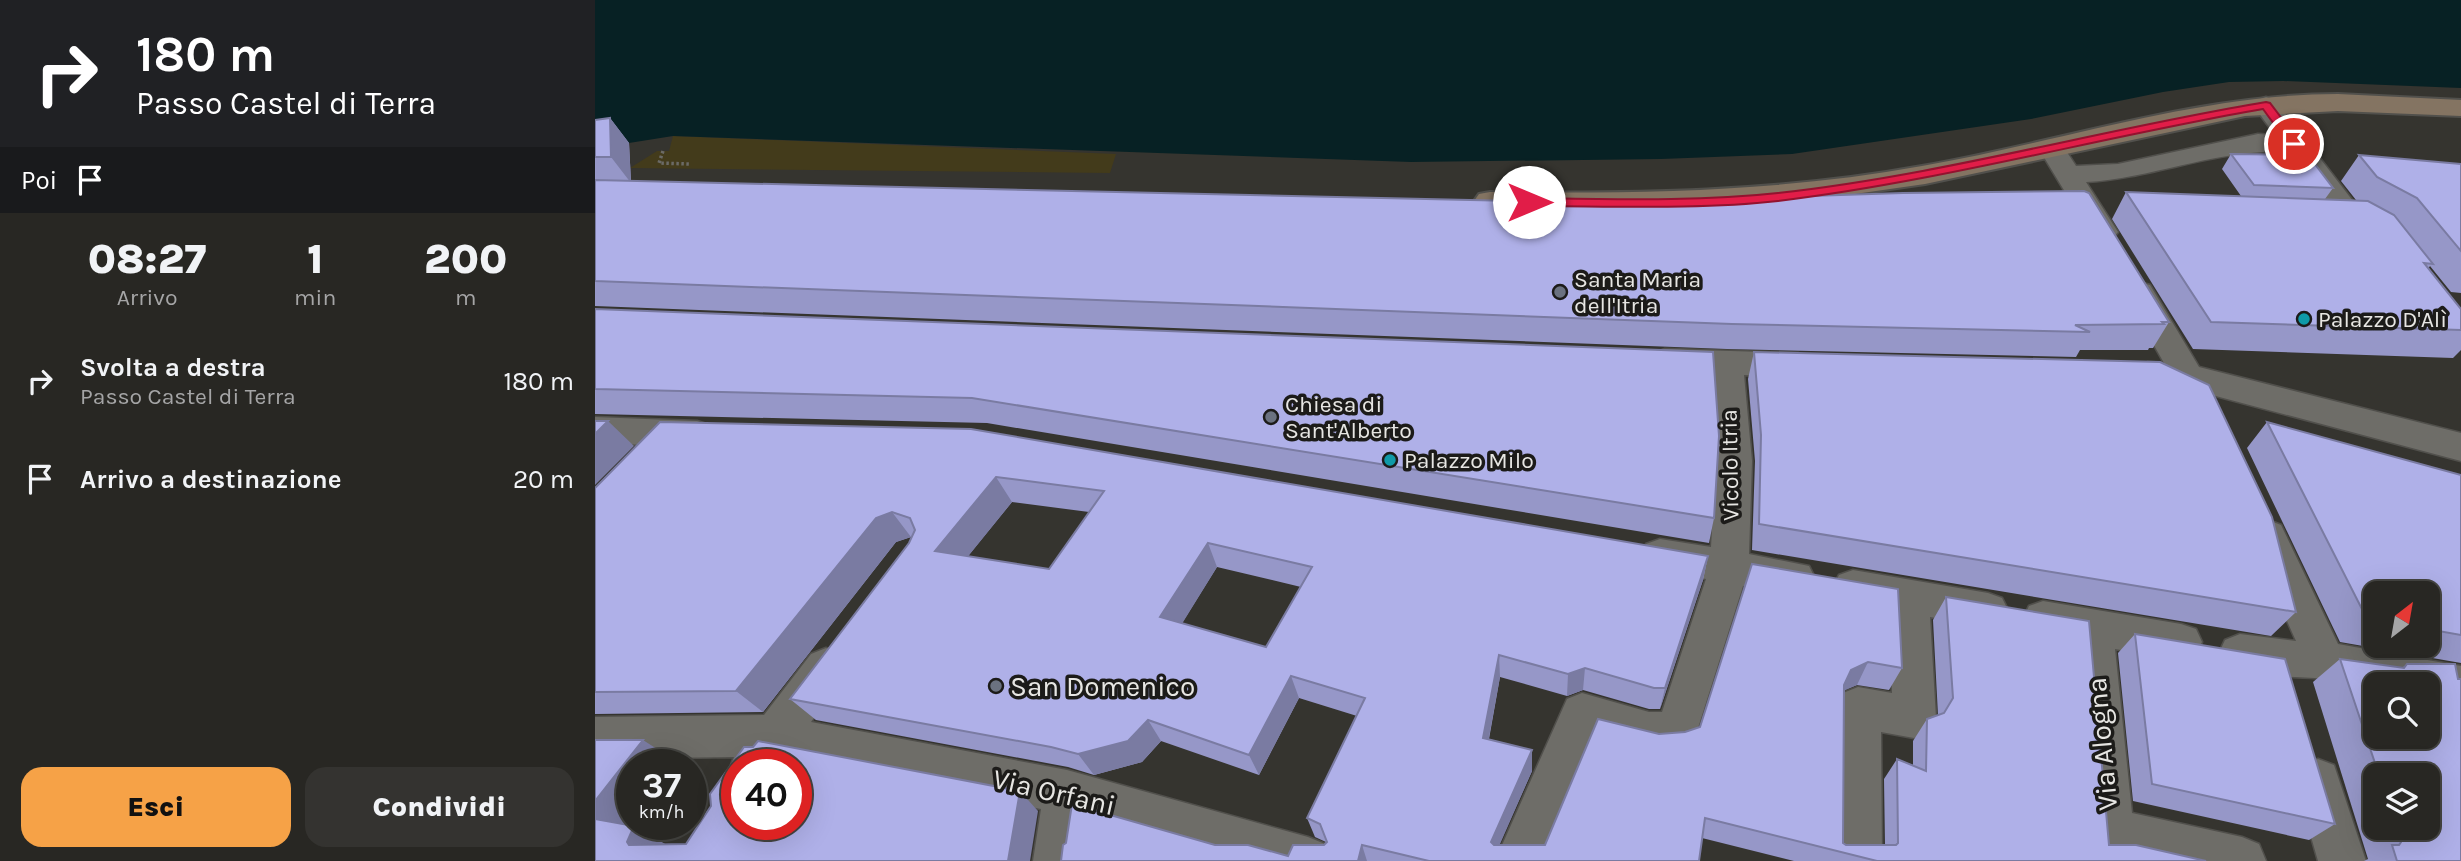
<!DOCTYPE html>
<html lang="it">
<meta charset="utf-8">
<style>
body{margin:0;font-family:Karla,sans-serif;background:#343330;color:#f1f3f6;height:100vh;display:flex;flex-direction:column;font-size:26px;white-space:nowrap}
*{box-sizing:border-box;margin:0}
p{font-size:23px;color:#a5a5a6}
.icon{flex:none;width:38px;height:38px;fill:none;stroke:currentColor;stroke-width:2;stroke-linecap:round;stroke-linejoin:round}
.map{position:relative;flex:1;overflow:hidden}
.panel{display:flex;flex-direction:column;background:#282723;width:595px}
.panel>*{flex:none}
.hud{background:#202124;color:#fff;overflow:hidden}
.needle{width:46px;rotate:31deg}
.buttons{position:absolute;left:1768px;top:581px;display:grid;gap:14px}
.buttons a{display:grid;place-items:center;width:77px;height:77px;border-radius:14px;background:#282723;box-shadow:0 7px 28px #0002,0 0 0 2px #444441;font-size:35px}
.speed{position:absolute;left:21px;top:749px;display:flex;gap:14px;font-size:35px;font-weight:700;text-align:center}
.speed>*{display:grid;place-content:center;width:91px;height:91px;border-radius:50%;background:#282723;box-shadow:0 7px 28px #0002,0 0 0 2px #444441;line-height:1}
.speed small{font-size:18px;font-weight:400}
.speed .limit{border:10px solid #d22;background:#fff;color:#111}
.pin{position:absolute;display:grid;place-items:center;width:60px;height:60px;color:#fff;margin:-30px;border:4px solid #fff;border-radius:50%;box-shadow:0 2px 7px #0007}
.me{position:absolute;width:77px;margin:-38px;rotate:90deg;stroke-linejoin:round;filter:drop-shadow(0 0 5px #0008)}
.turn{display:flex;align-items:center;gap:24px;height:147px;padding:0 21px;font-size:32px}
.turn .icon{width:91px;height:91px;stroke-width:2.5}
.turn b{display:block;font-size:49px;line-height:60px}
.then{display:flex;align-items:center;height:66px;padding:0 21px;background:#0003;gap:14px;font-size:26px}
.eta{display:flex;justify-content:space-evenly;align-items:center;height:119px;text-align:center}
.eta b{font-size:42px;font-weight:800;line-height:49px}
.cta{display:flex;gap:14px;margin-top:auto;padding:14px 21px}
.cta a{flex:1;height:80px;border-radius:21px;background:#f6a247;color:#111;font-size:28px;font-weight:800;line-height:80px;text-align:center}
.cta a+a{background:#343330;color:#f1f3f6}
ul{padding:0;list-style:none}
li{display:flex;align-items:center;gap:21px;height:98px;padding:0 21px}
li div{flex:1}
li b{display:block;font-size:26px}
li em{font-style:normal}
main{display:flex;flex:1;min-height:0}
.map>svg:first-child{display:block}
.sand{fill:#433b1b}
.water{fill:#072124}
.lines{fill:none;stroke-linecap:round;stroke-linejoin:round}
.street-casing{stroke:#51504c;stroke-width:3}
.secondary-casing{stroke:#51504c;stroke-width:4}
.path{stroke:#6b6a66;stroke-width:3.5;stroke-dasharray:2.5 2.5;stroke-linecap:butt}
.street{fill:#6e6d68;fill-rule:evenodd}
.secondary{fill:#847462;fill-rule:evenodd}
.wall{fill:#9697c8;fill-rule:evenodd}
.shaded-wall{fill:#7a7ba2}
.building{fill:#afb0e8;stroke:#7a7ba2;stroke-width:2;fill-rule:evenodd}
.route{fill:#e11d48;stroke:#92132f;stroke-width:2}
.worship-dot{fill:#6b7280;stroke:#1c1b19;stroke-width:2.5}
.culture-dot{fill:#0f9aa8;stroke:#1c1b19;stroke-width:2.5}
.labels{text-anchor:middle;dominant-baseline:central;stroke-width:7;stroke-linejoin:round;paint-order:stroke}
.poi-label{font-size:23px;fill:#e7e6e3;stroke:#1c1b19;text-anchor:start}
.street-label{font-size:23px;fill:#e7e6e3;stroke:#1c1b19}
.near-poi-label{font-size:28px;fill:#e7e6e3;stroke:#1c1b19;text-anchor:start}
.near-street-label{font-size:28px;fill:#e7e6e3;stroke:#1c1b19}
</style>
<main>
<section class="panel">
<div class="hud">
<div class="turn"><svg class="icon" aria-label="right" viewBox="0 0 24 24"><path d="M7 20v-9h11M14 6l5 5-5 5"/></svg><div><b>180 m</b>Passo Castel di Terra</div></div>
<div class="then">Poi<svg class="icon" aria-label="arrive" viewBox="0 0 24 24"><path d="M6 21V4h12l-3 4 3 4H6"/></svg></div>
</div>
<div class="eta">
<div><b>08:27</b><p>Arrivo</p></div>
<div><b>1</b><p>min</p></div>
<div><b>200</b><p>m</p></div>
</div>
<ul>
<li><svg class="icon" aria-label="right" viewBox="0 0 24 24"><path d="M7 20v-9h11M14 6l5 5-5 5"/></svg><div><b>Svolta a destra</b><p>Passo Castel di Terra</p></div><em>180 m</em></li>
<li><svg class="icon" aria-label="arrive" viewBox="0 0 24 24"><path d="M6 21V4h12l-3 4 3 4H6"/></svg><div><b>Arrivo a destinazione</b></div><em>20 m</em></li>
</ul>
<div class="cta"><a>Esci</a><a>Condividi</a></div>
</section>
<div class="map">
<svg width="1866" height="861" viewBox="0 0 1866 861">
<rect width="100%" height="100%" fill="#35342f"/>
<path class="sand" d="M78,136L521,154L515,173L35,168L62,151H74Z"/>
<path class="water" d="M0,0H1866V88L1688,81L1634,82L1568,92L1436,119L1197,154L1066,159L816,162L78,136L15,146L0,121Z"/>
<g class="lines">
<defs>
<path id="street" d="M1671,97L1680,100L1761,205L1788,221L1793,227L1788,233C1748,244 1713,179 1692,152C1625,148 1559,178 1491,182L1523,232L1518,238L1508,241L1498,238L1444,149L1448,143L1457,141L1466,143L1481,166L1523,164L1663,134L1680,135L1658,105L1662,100Z
M1544,282L1555,285L1604,367L1866,433V461L1617,395L1614,401L1602,404L1590,401L1583,387L1541,382L1536,374L1541,366L1553,362L1569,363L1529,292L1533,285Z
M1070,349L1203,353L1215,357L1220,365L1215,373L1203,377L1149,375L1157,461L1154,554L1214,566L1220,578L1214,590L1200,595L1148,586L1097,747C1063,760 1033,747 999,737L948,861H900L972,699L987,693L1054,712H1067L1111,579L1051,566L1046,555L1051,544L1065,539L1116,547L1121,461L1116,374L1070,373L1058,369L1054,361L1058,353Z
M0,417L102,421L114,425L120,434L114,443L102,447L0,443Z
M1673,520L1686,525L1743,644L1866,666V704L1832,698V684H1780V688C1763,685 1747,680 1730,679C1694,675 1666,680 1630,666L1624,653L1630,640L1645,634L1701,641L1654,536L1660,525Z
M1258,570L1393,593L1407,598L1413,610L1407,622L1393,627L1335,617L1341,718L1334,732L1319,738L1286,732L1287,861H1239L1241,707L1248,693L1263,687L1297,693L1294,610L1244,599L1238,587L1244,575Z
M1448,601L1586,624L1601,629L1607,642L1601,655L1586,660L1520,649L1537,813L1647,837L1664,844L1671,861H1494L1478,642L1434,632L1428,619L1434,606Z
M231,648L246,654L252,667L246,680L216,722L472,770L713,837L730,844L737,861H632L491,820L486,861H438L446,809L189,759L185,765H142V779L136,765L139,757L0,759V717L169,715L216,654Z
M1723,759L1739,765L1771,861H1723L1700,781L1707,765Z"/>
<path id="secondary" d="M1743,94L1866,100V116L1743,111L1650,116L1330,184L1176,206L1036,212L895,210L884,208L879,201L884,194L895,192C1040,194 1184,192 1327,166C1466,142 1602,94 1743,94Z"/>
</defs>
<use href="#street" class="street-casing"/>
<use href="#secondary" class="secondary-casing"/>
<path class="path" d="M68,151L64,163L94,164"/>
<use href="#street" class="street"/>
<use href="#secondary" class="secondary"/>
</g>
<path class="wall" d="M15,118L34,143L36,181L1574,322L1558,348H1554L1553,350H1485L1481,357L1132,349L0,306V120Z
M1636,154L1738,188L1730,199L1761,200L1746,181L1764,155L1866,164V293L1856,292L1835,266L1833,269L1866,309V350L1858,358L1598,349L1517,219L1531,192L1646,196L1627,169Z
M0,309L1119,518L1114,543L392,423L0,414Z
M1159,352L1701,612L1676,636L1157,550L1160,461L1153,379Z
M65,422L1113,556L1108,580L1065,709H1054L988,690L972,696L905,677L894,739L937,750V771L904,845H950L1064,734L1090,732L1105,727L1157,564L1307,668L1294,690L1262,685L1249,690L1248,843L1251,845H1290L1289,779L1302,759L1318,765V741L1332,719L1343,715L1338,620L1351,597L1514,845L1611,861H1199L1107,838L1104,861H466L620,845L693,856L729,845L731,842L720,837L712,818L762,716L704,698L664,775L566,741L547,762L499,775L473,767L221,720L195,699L314,543L316,537L301,542L168,712L0,714V488ZM417,502L494,512L454,569L373,556ZM622,567L706,587L671,647L587,623Z
M1672,422L1866,475V663L1745,642L1652,448ZM1780,593H1832V646H1780Z
M1540,634L1740,824L1714,840L1538,801L1523,653Z
M1745,659L1807,668L1812,664L1863,679L1866,861H1769L1773,859L1718,682ZM1780,775H1832V828H1780Z"/>
<path class="shaded-wall" d="M15,118L34,143L36,183L16,157Z
M13,421L39,446L0,485V434Z
M401,477L417,502L358,575L340,551Z
M297,512L316,537L301,542L168,712L141,691L281,518Z
M613,543L622,567L577,640L565,617Z
M1113,556L1108,580L1065,709L1070,688Z
M904,655L905,677L890,759L888,738Z
M1273,662L1262,685L1246,692L1256,670Z
M990,668L988,690L972,696L973,674Z
M696,676L704,698L664,775L654,755Z
M553,720L566,741L547,762L499,775L483,754Z
M48,740L79,760L76,765H37V817L23,836L0,823V801Z
M937,750V771L898,860L896,842Z
M425,791L443,811L435,861H413Z
M39,826L72,845H34L32,842Z
M767,845L772,861H763Z"/>
<path class="building" d="M15,118L16,157H0V120Z
M1636,154L1713,155L1738,188L1659,185Z
M1764,155L1866,164V251L1822,198L1782,177Z
M0,180L1003,203L1308,193L1489,191L1494,193L1574,322H1567L1569,324L1480,325L1495,332L1137,324L0,281Z
M1531,192L1773,201L1799,215L1838,264L1829,263L1866,309V330L1616,322Z
M0,309L1118,352L1124,436L1119,518L377,398L0,389Z
M1159,352L1565,362L1614,385L1677,517L1701,612L1164,524L1166,435Z
M0,421H13L0,434Z
M65,422L376,429L1113,556L1070,688H1059L990,668L973,674L904,655L888,738L937,750L896,842L899,845H950L1003,719L1064,734L1090,732L1105,727L1157,564L1303,589L1307,668L1273,662L1256,670L1249,685L1248,843L1251,845H1301L1303,843L1302,759L1331,771L1332,719L1349,713L1358,698L1351,597L1494,621L1514,845H1541L1611,861H1282L1110,818L1104,861H834L767,845L763,861H466L468,845L471,843L477,804L620,845H653L693,856L698,845H729L732,842L725,824L712,818L770,698L696,676L654,755L553,720L533,741L483,754L456,747L195,699L314,543L320,530L315,518L297,512L281,518L141,691L0,692V488ZM401,477L509,491L454,569L340,551ZM613,543L717,567L671,647L565,617Z
M1672,422L1866,475V635L1832,629V593H1780V620L1772,619Z
M1540,634L1690,659L1740,824L1557,784Z
M1745,659L1809,668L1812,664H1860L1863,679H1866V861H1802L1797,845H1804L1806,842L1801,828H1832V775H1784ZM1780,684H1832V737H1780Z
M0,740H48L0,801Z
M163,741L425,791L413,861H0V819L39,826L32,842L34,845L91,844L116,806L115,794L149,747H158ZM142,765H201V824H142Z"/>
<path class="route" d="M1671,102L1675,103L1704,141V146H1695L1668,109C1506,137 1347,181 1183,201C1104,210 1014,206 934,206L928,202L934,198C1016,199 1101,202 1183,193C1347,175 1508,129 1671,102Z"/>
<g class="worship-dot">
<circle cx="965" cy="292" r="7"/>
<circle cx="676" cy="417" r="7"/>
<circle cx="401" cy="686" r="7"/>
</g>
<g class="culture-dot">
<circle cx="1709" cy="319" r="7"/>
<circle cx="795" cy="460" r="7"/>
</g>
<g class="labels">
<g class="poi-label">
<text x="979" y="279">Santa Maria<tspan x="979" dy="26">dell'Itria</tspan></text>
<text x="1723" y="319">Palazzo D'Alì</text>
<text x="690" y="404">Chiesa di<tspan x="690" dy="26">Sant'Alberto</tspan></text>
<text x="809" y="460">Palazzo Milo</text>
</g>
<g class="street-label">
<text transform="translate(1135 465) rotate(-91)">Vicolo Itria</text>
</g>
<g class="near-poi-label">
<text x="415" y="686">San Domenico</text>
</g>
<g class="near-street-label">
<text transform="translate(1507 744) rotate(-95)">Via Alogna</text>
<text transform="translate(459 792) rotate(13)">Via Orfani</text>
</g>
</g>
</svg>
<div class="buttons">
<a><svg class="needle" viewBox="-14 -14 28 28"><path d="M0-13l5 13h-10z" fill="#e53935"/><path d="M0 13l5-13h-10z" fill="#a5a5a6"/></svg></a>
<a><svg class="icon" aria-label="search" viewBox="0 0 24 24"><circle cx="10" cy="10" r="6"/><path d="M15 15l6 6"/></svg></a>
<a><svg class="icon" aria-label="layers" viewBox="0 0 24 24"><path d="M12 4l9 5-9 5-9-5zM3 14l9 5 9-5"/></svg></a>
</div>
<div class="speed"><div>37<small>km/h</small></div><div class="limit">40</div></div>
<div class="pin" style="left:1699px;top:144px;background:#d93025"><svg class="icon" aria-label="arrive" viewBox="0 0 24 24"><path d="M6 21V4h12l-3 4 3 4H6"/></svg></div>
<svg class="me" style="left:934px;top:202px" viewBox="-20 -20 40 40"><circle r="19" fill="#fff"/><path d="M0-13L10 11 0 6-10 11z" fill="#e11d48"/></svg>
</div>
</main>
